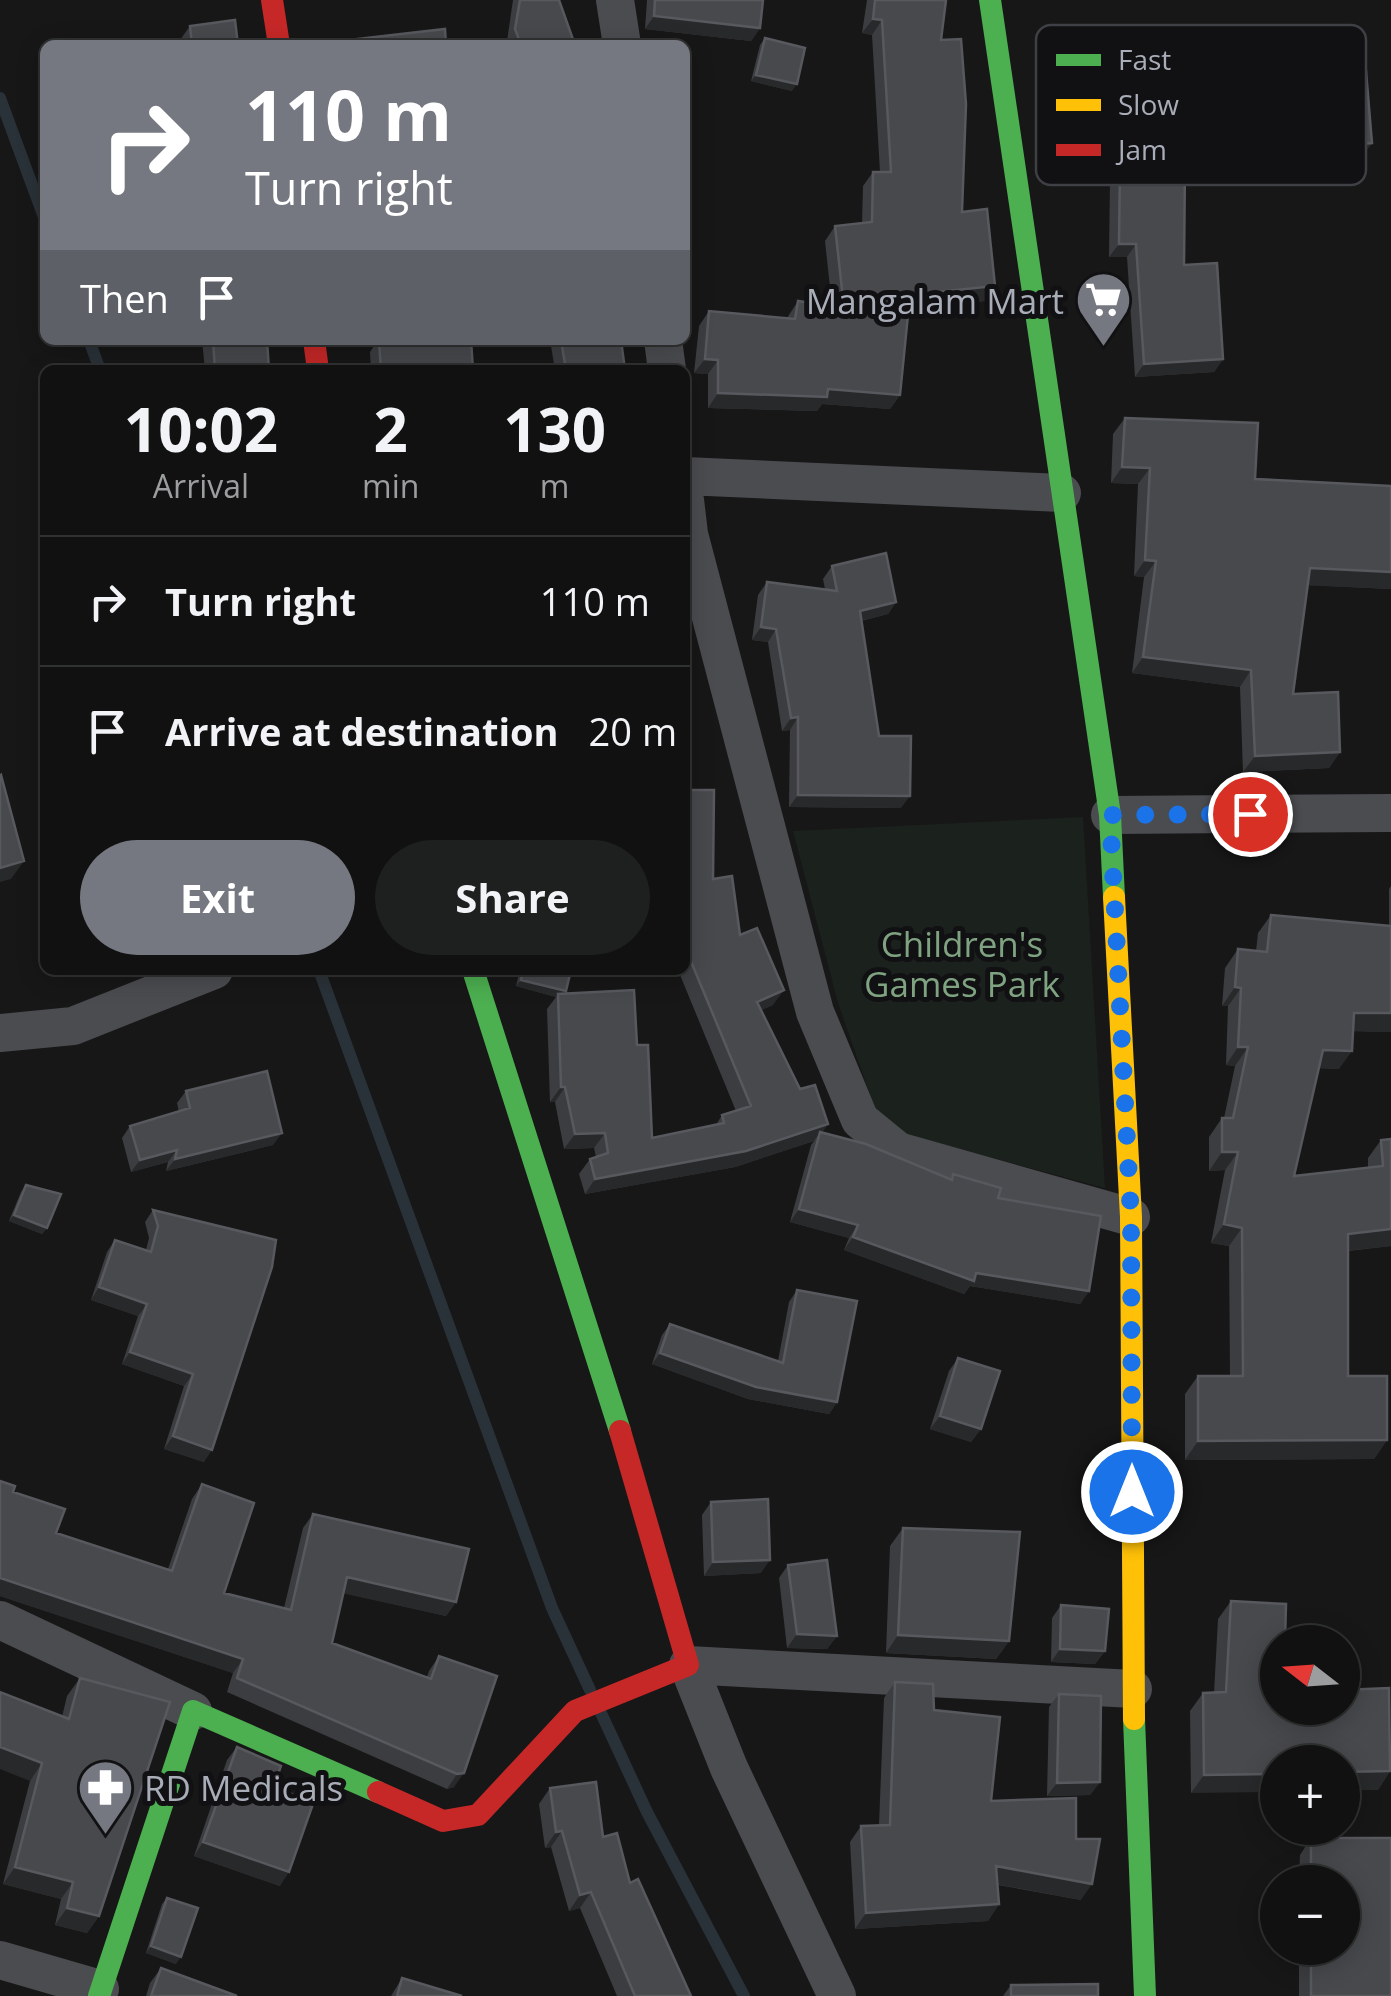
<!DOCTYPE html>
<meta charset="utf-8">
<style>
body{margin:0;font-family:"Open Sans",sans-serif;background:#1e1f1f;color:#f1f3f6;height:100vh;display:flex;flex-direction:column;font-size:38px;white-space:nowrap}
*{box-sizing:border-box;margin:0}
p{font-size:32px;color:#9c9d9f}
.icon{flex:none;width:55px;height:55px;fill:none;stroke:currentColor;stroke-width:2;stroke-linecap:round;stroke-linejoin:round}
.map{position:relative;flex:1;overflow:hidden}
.sheet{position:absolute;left:40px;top:365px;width:650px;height:610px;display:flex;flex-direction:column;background:#111;border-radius:15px;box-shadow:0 5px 25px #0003,0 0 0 2px #303131}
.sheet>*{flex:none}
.top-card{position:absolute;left:40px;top:40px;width:650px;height:305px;border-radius:15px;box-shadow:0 5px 25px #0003,0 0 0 2px #303131;background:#757880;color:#fff;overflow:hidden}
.needle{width:65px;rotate:287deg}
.fabs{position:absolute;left:1260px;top:1625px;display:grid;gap:20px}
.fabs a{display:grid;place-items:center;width:100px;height:100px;border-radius:50%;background:#111;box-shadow:0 5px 25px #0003,0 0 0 2px #303131;font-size:50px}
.pin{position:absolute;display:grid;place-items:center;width:85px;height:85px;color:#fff;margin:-42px;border:5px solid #fff;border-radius:50%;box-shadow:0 2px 10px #0007}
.me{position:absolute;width:110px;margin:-55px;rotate:0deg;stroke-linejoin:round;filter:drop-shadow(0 0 8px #0008)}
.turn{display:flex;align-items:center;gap:35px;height:210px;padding:0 40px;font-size:45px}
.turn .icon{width:130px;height:130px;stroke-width:2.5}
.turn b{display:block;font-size:70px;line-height:85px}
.then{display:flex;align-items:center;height:95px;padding:0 40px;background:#0003;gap:20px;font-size:38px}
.eta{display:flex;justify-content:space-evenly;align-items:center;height:170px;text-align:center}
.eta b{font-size:60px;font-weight:700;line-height:70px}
.primary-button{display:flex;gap:20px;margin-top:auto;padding:20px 40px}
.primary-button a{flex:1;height:115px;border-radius:60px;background:#757880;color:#fff;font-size:40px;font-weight:700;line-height:115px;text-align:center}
.primary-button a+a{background:#1e1f1f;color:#f1f3f6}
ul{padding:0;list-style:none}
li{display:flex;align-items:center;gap:30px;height:130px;padding:0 40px;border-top:2px solid #303131}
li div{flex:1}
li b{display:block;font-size:38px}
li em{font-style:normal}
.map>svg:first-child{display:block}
.green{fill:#1b211c}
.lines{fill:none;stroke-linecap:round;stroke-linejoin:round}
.stream{stroke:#2a3239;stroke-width:12}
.street{stroke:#4b4c50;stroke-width:38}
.fast{stroke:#4caf50;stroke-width:22}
.slow{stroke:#ffc107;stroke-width:22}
.jam{stroke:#c62828;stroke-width:22}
.wall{fill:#3c3d40}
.shaded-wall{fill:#28292a}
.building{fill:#48494d;stroke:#57595e;stroke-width:2.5}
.route{stroke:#1a73e8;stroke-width:18;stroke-dasharray:0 32.4}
.labels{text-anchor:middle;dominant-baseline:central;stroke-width:10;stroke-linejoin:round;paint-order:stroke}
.poi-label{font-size:35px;fill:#a8adb8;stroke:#111113;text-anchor:end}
.park-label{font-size:35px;fill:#7fa381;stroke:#111113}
.key{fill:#111113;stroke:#3e4045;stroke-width:2.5}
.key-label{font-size:28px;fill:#a8adb8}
</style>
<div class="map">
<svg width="1391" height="1996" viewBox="0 0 1391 1996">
<rect width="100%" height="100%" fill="#171717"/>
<path class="green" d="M1083,817L1105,1188L906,1135L875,1109L838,1003L793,831Z"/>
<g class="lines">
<path class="stream" d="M0,98L45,220
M89,340L100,370
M319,970L552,1608L590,1690
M601,1713L647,1812L744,1996"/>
<path class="street" d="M615,0L622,45
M663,340L667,370
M685,476L1062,493
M685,500L689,534L815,1012L860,1120L898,1151L1131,1217
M1110,815L1391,813
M0,1033L73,1026L214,970
M0,1620L193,1711
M0,1960L100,1989
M837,1996L729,1768L688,1665L1133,1689"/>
<path class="fast" d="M990,0L1110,815L1114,897
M473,970L620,1431
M1134,1719L1145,1996
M99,1996L193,1711L378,1792"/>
<path class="slow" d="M1114,897L1131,1217L1134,1719"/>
<path class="jam" d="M272,0L279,45
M314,340L318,370
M378,1792L443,1821L478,1815L575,1711L688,1665L620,1431"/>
</g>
<path class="wall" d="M513,0H559L575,45H509L507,41Z
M647,0H763L760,28L751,41L645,29Z
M867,0H946L941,40L962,212L985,301L908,309L900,395L890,409L822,404L817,411L708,408V374L694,373L699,326L709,311L787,318L798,301L832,306L825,241L835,226L862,223L863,186L873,172H880L872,35L862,33Z
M190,26L238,45H181L180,40Z
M765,38L792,91L751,81L760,45Z
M1266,79L1372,143L1362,156L1262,164L1257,93Z
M1104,116L1196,165L1187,179H1185L1184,265L1223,359L1214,372L1135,377L1127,257H1109L1110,179H1094V129Z
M202,340H267L269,370H205Z
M378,340H471L473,370H371L370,352Z
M550,340H621L625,370H555Z
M1125,418L1255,479L1391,486V589L1308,585L1293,694L1340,752L1329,768L1243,772L1240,687L1132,673L1144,577L1134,576L1138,484L1111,483L1113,434Z
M832,566L896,602L888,614L861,621L879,736L901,808L789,807L790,730L782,731L768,642L752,640L758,595L767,582L825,589L823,579Z
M685,790L713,879L773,1005L761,1010L823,1132L950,1179L953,1174L998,1198L1089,1291L1080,1304L970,1286L964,1294L844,1250L849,1238L790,1222L811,1145L814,1141L735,1167L585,1194L579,1174L590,1159L596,1157L594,1148L564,1149L555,1102H550L547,1009L556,997L516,986L520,970H571L564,993L637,1045L652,1138L716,1125L722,1115L736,1111L678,970H685Z
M1391,886V1032L1353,1031L1339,1069L1319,1068L1294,1176L1368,1167V1158L1381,1140L1391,1139V1246L1348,1251V1376L1387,1440L1374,1459L1185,1460V1394L1198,1376H1230L1229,1246L1211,1243L1225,1170L1209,1171V1137L1222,1118H1224L1235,1066L1226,1065L1228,1006H1222L1225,968L1238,949L1256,951L1258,933L1271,915L1389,926V889Z
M186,1091L273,1145L166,1171L168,1162L131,1172L122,1138L130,1126L179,1112L177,1103Z
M26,1185L47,1228L42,1234L9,1221L21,1192Z
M153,1210L276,1240L204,1462L164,1449L184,1386L122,1364L138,1316L91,1300L107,1252L115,1240L146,1250L149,1238L145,1222Z
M797,1290L837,1402L829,1414L748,1399L652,1364L662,1335L670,1324L778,1361L789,1302Z
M958,1358L981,1429L971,1442L930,1429L949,1371Z
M202,1484L224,1593L284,1608L303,1528L313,1514L456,1602L446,1616L344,1593L332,1643L427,1677L429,1671L439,1656L497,1676L454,1787L447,1789L227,1692L233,1673L0,1596L13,1492L56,1533L168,1569L192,1499Z
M711,1502L761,1573L704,1576L702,1515Z
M903,1528L1009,1641L996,1659L886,1653L890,1546Z
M788,1565L837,1636L827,1649L787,1648L779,1578Z
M1231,1601L1278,1708L1390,1771L1378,1790H1342V1762L1191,1793L1190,1711L1203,1693H1214L1218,1619Z
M1061,1605L1105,1651L1095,1664L1051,1662L1052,1618Z
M80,1678L99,1916L87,1933L55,1925L61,1899L3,1884L30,1781L62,1717L67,1696Z
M895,1682L934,1710L991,1801L1076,1839L1081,1900L998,1885L999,1904L988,1921L855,1929L850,1842L861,1826L879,1825L884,1698Z
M1059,1694L1100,1782L1090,1795L1047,1796L1049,1707Z
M237,1747L273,1788L280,1886L194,1856L227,1760Z
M550,1788L603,1837L630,1883L691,1996H617L580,1908L569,1911L551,1847L545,1848L539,1804Z
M1311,1838H1391V1996H1299V1948H1342V1882H1299L1300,1855Z
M167,1898L176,1964L146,1953L162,1904Z
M161,1968L237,1996H146L150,1983Z
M402,1978L462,1996H391Z
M1011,1985L1098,1996H1003Z"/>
<path class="shaded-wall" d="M654,16L760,28L751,41L645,29Z
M873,19L882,20L872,35L862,33Z
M756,75L797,84L792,91L751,81Z
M1372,143L1362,156L1262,164L1271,151Z
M1185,165H1196L1187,179H1176Z
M1104,166H1120L1110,179H1094Z
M1119,244H1136L1127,257H1109Z
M995,286L985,301L900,310L910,295Z
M705,359L718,360L708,374L694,373Z
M1223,359L1214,372L1135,377L1144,364Z
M828,389L900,395L890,409L822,404L817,411L708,408L718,393Z
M1122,467L1150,468L1138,484L1111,483Z
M1145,560L1156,561L1144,577L1134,576Z
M1310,568L1391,572V589L1299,585Z
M896,602L888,614L851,623L860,611Z
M761,627L776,629L768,642L752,640Z
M1143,657L1251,670L1240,687L1132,673Z
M798,717L790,730L782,731L791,718Z
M1340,752L1329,768L1243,772L1255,756Z
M798,795L910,796L901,808L789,807Z
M24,861L11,879L0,882V868Z
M521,980L566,991L561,998L558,994L556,997L516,986Z
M1235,987L1241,988L1228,1006H1222Z
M784,990L773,1005L746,1017L757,1002Z
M1354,1013H1391V1032L1341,1031Z
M1238,1047H1248L1235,1066L1226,1065Z
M1323,1050L1352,1051L1339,1069L1310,1068Z
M561,1087H565L555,1102H550Z
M828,1124L818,1139L820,1132L814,1141L735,1167L585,1194L595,1179Z
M282,1133L273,1145L166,1171L175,1159Z
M605,1133L594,1148L564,1149L575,1134Z
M177,1150L168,1162L131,1172L140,1160Z
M1222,1152H1238L1225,1170L1209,1171Z
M799,1209L858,1225L849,1238L790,1222Z
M14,1215L47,1228L42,1234L9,1221Z
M1224,1224L1242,1228L1229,1246L1211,1243Z
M1391,1229V1246L1335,1252L1348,1234Z
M853,1237L1089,1291L1080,1304L970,1286L964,1294L844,1250Z
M99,1287L147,1304L138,1316L91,1300Z
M130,1352L193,1374L184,1386L122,1364Z
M660,1353L837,1402L829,1414L748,1399L652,1364Z
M940,1416L981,1429L971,1442L930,1429Z
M173,1436L212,1450L204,1462L164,1449Z
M1387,1440L1374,1459L1185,1460L1198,1441Z
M770,1560L761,1573L704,1576L713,1562Z
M347,1577L456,1602L446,1616L337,1592Z
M0,1578L243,1659L233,1673L0,1596Z
M797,1634L837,1636L827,1649L787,1648Z
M898,1635L1009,1641L996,1659L886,1653Z
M1060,1649L1105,1651L1095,1664L1051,1662Z
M0,1747L42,1763L30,1781L0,1769Z
M1390,1771L1378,1790H1342V1772Z
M464,1773L454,1787L447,1789L457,1774Z
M1278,1774V1792L1191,1793L1204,1775Z
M1100,1782L1090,1795L1047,1796L1057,1783Z
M562,1831L551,1847L545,1848L556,1832Z
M203,1842L289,1872L280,1886L194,1856Z
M996,1866L1092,1884L1081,1900L985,1882Z
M15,1867L73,1882L61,1899L3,1884Z
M591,1892L580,1908L569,1911L580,1895Z
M999,1904L988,1921L855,1929L866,1913Z
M67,1908L99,1916L87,1933L55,1925Z
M151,1946L181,1957L176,1964L146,1953Z"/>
<path class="building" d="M520,0H559L575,45H521L515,29Z
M655,0H763L760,28L654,16Z
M875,0H946L941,40L961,39L966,104L962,212L987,209L995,286L910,295L900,395L828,389L827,397L718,393V360L705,359L709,311L795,319L798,301L844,308L835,226L872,222L873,172H891L882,20L873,19Z
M235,20L238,45H192L190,26Z
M445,29L446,45H349L348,40Z
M765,38L805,48L797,84L756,75Z
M1366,71L1372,143L1271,151L1266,79Z
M1104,116H1196V165H1185L1184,265L1217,263L1223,359L1144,364L1136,244H1119L1120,166H1104Z
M213,340H267L269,370H215Z
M379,340H471L473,370H381Z
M561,340H621L625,370H566Z
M1125,418L1258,423L1255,479L1391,486V572L1310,568L1293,694L1338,692L1340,752L1255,756L1251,670L1143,657L1156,561L1145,560L1150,468L1122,467Z
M886,553L896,602L860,611L879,736H911L910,796L798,795V717L791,718L776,629L761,627L767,582L837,591L832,566Z
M1,775L24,861L0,868V776Z
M685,790H714L713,879L732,876L740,935L757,928L784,990L757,1002L800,1089L815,1085L828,1124L746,1151L595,1179L590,1159L608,1153L605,1133L575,1134L565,1087H561L558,994L634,990L637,1045H648L652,1138L724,1123L722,1115L751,1106L685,947Z
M1271,915L1391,926V1013H1354L1352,1051L1323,1050L1294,1176L1383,1166L1381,1140L1391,1139V1229L1348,1234V1376H1387V1440L1198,1441V1376H1243L1242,1228L1224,1224L1238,1152H1222V1118H1233L1248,1047H1238L1241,988L1235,987L1238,949L1267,952Z
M523,970H571L566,991L521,980Z
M267,1071L282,1133L175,1159L177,1150L140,1160L130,1126L190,1108L186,1091Z
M820,1132L866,1144L952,1180L953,1174L1001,1188L998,1198L1101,1216L1089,1291L976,1273L974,1281L853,1237L858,1225L799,1209Z
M26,1185L61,1194L47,1228L14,1215Z
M153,1210L276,1240L272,1267L212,1450L173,1436L193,1374L130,1352L147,1304L99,1287L115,1240L151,1252L158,1226Z
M797,1290L857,1301L837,1402L756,1387L660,1353L670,1324L783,1363Z
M958,1358L1000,1371L981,1429L940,1416Z
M0,1481L15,1486L13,1492L65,1509L56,1533L172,1571L202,1484L254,1503L224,1593L291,1610L313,1514L469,1549L456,1602L347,1577L332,1643L431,1679L439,1656L497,1676L464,1773L457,1774L237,1678L243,1659L0,1578Z
M768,1499L770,1560L713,1562L711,1502Z
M903,1528L1020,1532L1009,1641L898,1635Z
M827,1560L837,1636L797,1634L788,1565Z
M1231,1601L1286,1604L1285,1642H1278V1708H1342V1690L1389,1688L1390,1771L1342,1772V1762H1278V1774L1204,1775L1203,1693L1226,1692Z
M1061,1605L1109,1609L1105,1651L1060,1649Z
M80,1678L170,1702L99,1916L67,1908L73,1882L15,1867L42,1763L0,1747V1692L69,1719Z
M895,1682L933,1684L934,1710L1000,1717L991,1801L1076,1798V1839H1100L1092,1884L996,1866L999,1904L866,1913L861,1826L890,1825Z
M1059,1694L1101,1696L1100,1782L1057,1783Z
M237,1747L281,1766L273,1788L314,1801L289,1872L203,1842Z
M596,1782L603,1837L617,1833L630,1883L638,1879L691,1996H635L591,1892L580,1895L562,1831L556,1832L550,1788Z
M1311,1838H1391V1996H1311V1948H1342V1882H1311Z
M167,1898L198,1908L181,1957L151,1946Z
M161,1968L237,1996H151Z
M402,1978L462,1996H397Z
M1098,1984V1996H1011V1985Z"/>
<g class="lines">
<path class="route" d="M1132,1492L1131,1217L1110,815L1250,814"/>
</g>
<defs>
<symbol id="supermarket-pin" viewBox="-11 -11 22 30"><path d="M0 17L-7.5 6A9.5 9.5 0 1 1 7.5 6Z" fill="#757880" stroke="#111113"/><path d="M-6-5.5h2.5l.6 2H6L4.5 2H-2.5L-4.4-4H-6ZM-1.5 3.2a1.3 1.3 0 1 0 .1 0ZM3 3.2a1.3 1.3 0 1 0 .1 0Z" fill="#fff"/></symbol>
<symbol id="pharmacy-pin" viewBox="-11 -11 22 30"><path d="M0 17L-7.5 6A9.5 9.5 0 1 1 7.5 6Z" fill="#757880" stroke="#111113"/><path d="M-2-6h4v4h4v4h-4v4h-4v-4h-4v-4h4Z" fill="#fff"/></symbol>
</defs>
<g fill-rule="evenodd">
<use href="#supermarket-pin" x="1072" y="268" width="63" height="86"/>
<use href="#pharmacy-pin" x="74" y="1756" width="63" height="86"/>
</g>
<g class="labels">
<g class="poi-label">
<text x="1064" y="300">Mangalam Mart</text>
<text x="144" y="1787" text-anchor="start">RD Medicals</text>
</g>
<g class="park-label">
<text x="962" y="943">Children's<tspan x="962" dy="40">Games Park</tspan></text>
</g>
</g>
<rect x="1036" y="25" width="330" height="160" rx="15" class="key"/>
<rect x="1056" y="54" width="45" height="12" fill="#4caf50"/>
<rect x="1056" y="99" width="45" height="12" fill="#ffc107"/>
<rect x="1056" y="144" width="45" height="12" fill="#c62828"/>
<g class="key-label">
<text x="1118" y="70">Fast</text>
<text x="1118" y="115">Slow</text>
<text x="1118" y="160">Jam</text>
</g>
</svg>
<div class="fabs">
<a><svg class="needle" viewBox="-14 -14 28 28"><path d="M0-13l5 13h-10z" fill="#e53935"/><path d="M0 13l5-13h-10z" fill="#9c9d9f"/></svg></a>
<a>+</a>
<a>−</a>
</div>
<div class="pin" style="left:1250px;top:814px;background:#d93025"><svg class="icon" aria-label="arrive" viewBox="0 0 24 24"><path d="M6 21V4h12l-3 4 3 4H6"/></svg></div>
<svg class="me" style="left:1132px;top:1492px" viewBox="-20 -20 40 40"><circle r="17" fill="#1a73e8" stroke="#fff" stroke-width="3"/><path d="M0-11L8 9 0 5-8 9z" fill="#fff"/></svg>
<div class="top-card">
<div class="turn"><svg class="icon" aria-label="right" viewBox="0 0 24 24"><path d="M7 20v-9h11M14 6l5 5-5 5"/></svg><div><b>110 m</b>Turn right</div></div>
<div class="then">Then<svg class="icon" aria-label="arrive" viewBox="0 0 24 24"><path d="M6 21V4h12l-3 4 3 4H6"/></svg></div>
</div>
<section class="sheet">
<div class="eta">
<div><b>10:02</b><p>Arrival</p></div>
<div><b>2</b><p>min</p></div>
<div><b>130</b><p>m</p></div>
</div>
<ul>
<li><svg class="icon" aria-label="right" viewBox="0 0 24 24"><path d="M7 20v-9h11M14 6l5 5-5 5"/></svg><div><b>Turn right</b></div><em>110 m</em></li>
<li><svg class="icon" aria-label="arrive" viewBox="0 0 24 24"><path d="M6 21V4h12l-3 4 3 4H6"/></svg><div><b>Arrive at destination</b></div><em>20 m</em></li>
</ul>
<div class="primary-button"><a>Exit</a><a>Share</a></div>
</section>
</div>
